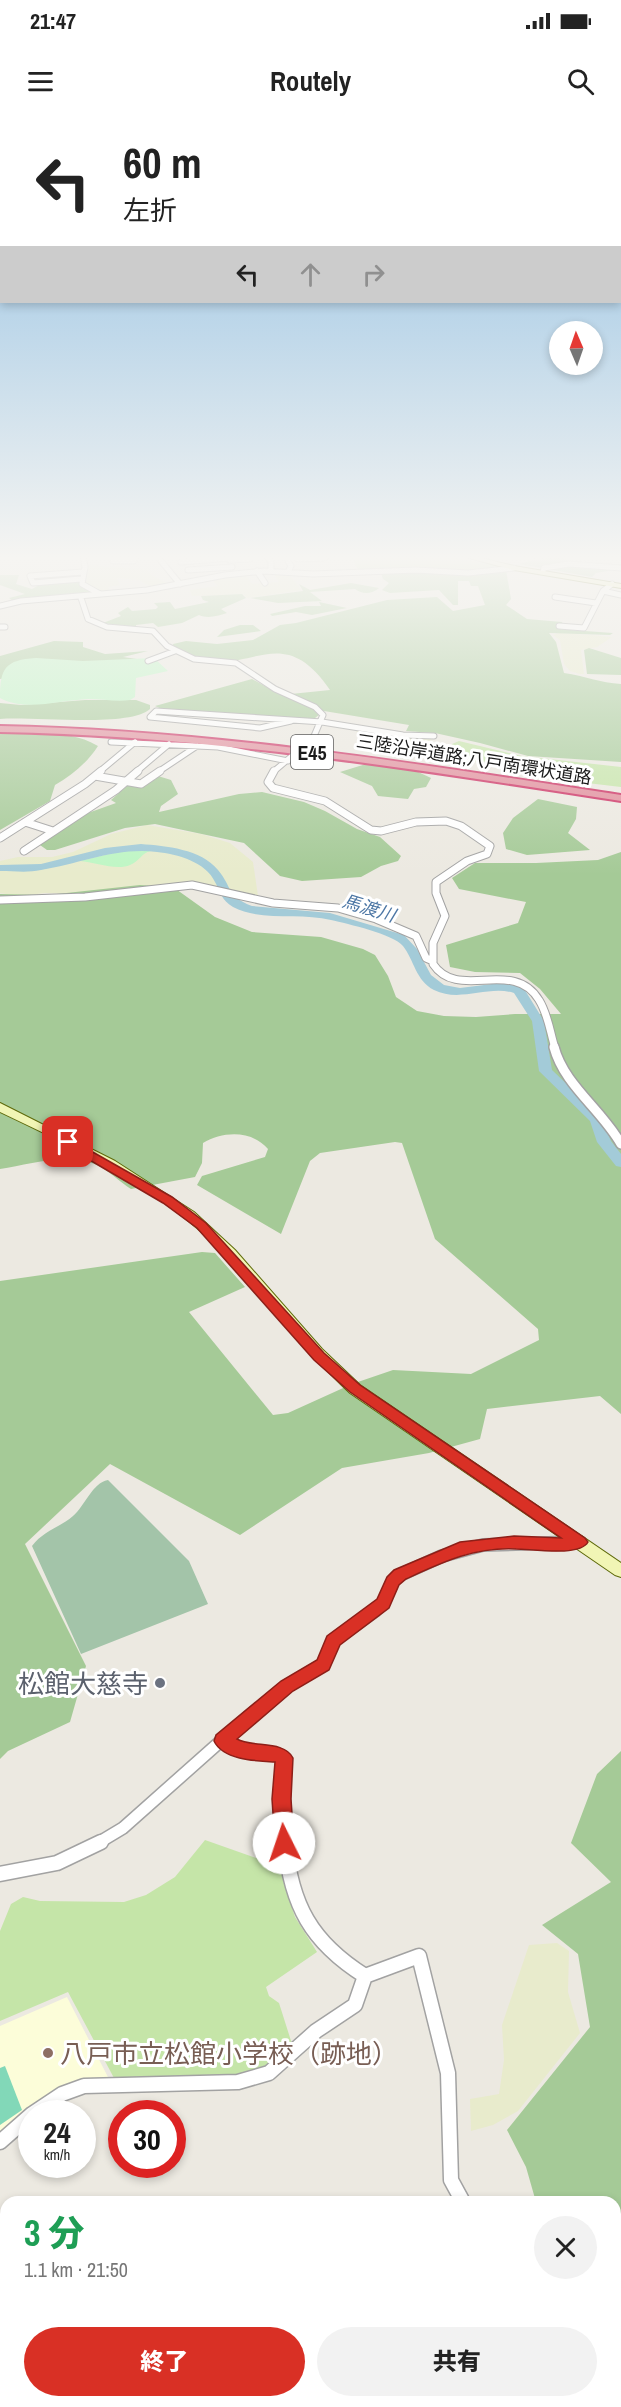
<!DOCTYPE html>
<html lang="ja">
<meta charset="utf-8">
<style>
body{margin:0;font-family:"Archivo Narrow","Noto Sans JP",sans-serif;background:#f2f2f2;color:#222;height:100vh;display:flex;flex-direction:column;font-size:22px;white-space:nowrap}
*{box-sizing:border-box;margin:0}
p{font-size:20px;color:#767676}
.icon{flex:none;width:33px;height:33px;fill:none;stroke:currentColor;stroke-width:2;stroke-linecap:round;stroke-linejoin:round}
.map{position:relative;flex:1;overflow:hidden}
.sheet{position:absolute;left:0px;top:2076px;width:621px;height:212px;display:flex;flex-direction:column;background:#fff;border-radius:18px 18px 0 0;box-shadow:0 3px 9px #0003}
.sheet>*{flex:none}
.hud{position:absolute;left:0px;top:0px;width:621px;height:183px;box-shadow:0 3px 9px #0003;background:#fff;color:#222;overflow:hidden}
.needle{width:39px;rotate:358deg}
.tools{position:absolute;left:549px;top:201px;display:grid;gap:12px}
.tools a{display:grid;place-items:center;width:54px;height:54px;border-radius:50%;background:#fff;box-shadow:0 3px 9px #0003;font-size:30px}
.speed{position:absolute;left:18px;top:1980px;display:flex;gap:12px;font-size:30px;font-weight:700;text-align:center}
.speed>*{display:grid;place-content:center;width:78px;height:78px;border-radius:50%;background:#fff;box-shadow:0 3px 9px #0003;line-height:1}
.speed small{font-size:15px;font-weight:400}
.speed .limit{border:9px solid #d22;background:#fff;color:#111}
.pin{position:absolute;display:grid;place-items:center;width:51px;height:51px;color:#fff;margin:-26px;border-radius:12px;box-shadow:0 3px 9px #0006}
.me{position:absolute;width:66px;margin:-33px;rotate:356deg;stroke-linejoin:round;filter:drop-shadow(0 0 4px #0008)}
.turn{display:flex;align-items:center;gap:21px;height:126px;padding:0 24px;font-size:27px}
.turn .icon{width:78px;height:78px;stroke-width:2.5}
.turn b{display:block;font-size:42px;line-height:51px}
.lanes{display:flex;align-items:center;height:57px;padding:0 24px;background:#0003;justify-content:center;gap:30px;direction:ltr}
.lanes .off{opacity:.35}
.round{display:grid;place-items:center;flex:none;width:63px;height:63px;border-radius:32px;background:#f2f2f2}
.head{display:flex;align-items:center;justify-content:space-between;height:102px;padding:0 24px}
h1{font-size:36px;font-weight:800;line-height:45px;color:#1e9e55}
.button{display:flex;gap:12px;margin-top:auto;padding:12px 24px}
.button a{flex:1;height:69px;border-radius:36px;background:#d93025;color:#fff;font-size:24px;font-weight:800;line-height:69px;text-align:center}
.button a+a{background:#f2f2f2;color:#222}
.status{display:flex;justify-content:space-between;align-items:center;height:42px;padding:0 30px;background:#fff;direction:ltr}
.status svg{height:16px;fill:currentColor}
header{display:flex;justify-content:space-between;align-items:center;height:78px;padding:0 24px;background:#fff;font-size:27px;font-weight:800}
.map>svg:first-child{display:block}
.education{fill:#fcfdd9}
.farmland{fill:#e8ebcc}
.grass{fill:#c5e5a8}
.forest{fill:#a5ca97}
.cemetery{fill:#a3c4a9}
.park{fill:#bef6c4}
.pitch{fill:#82d8b8}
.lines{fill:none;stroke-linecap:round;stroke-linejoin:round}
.stream{stroke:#a3cbd8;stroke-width:4}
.river{fill:#a3cbd8;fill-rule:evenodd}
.street-far4-casing{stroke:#a2a2a2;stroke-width:7}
.street-far3-casing{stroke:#a2a2a2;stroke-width:9}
.street-far2-casing{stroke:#a2a2a2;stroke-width:12}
.street-far1-casing{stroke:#a2a2a2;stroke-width:14}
.street-casing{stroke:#a2a2a2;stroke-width:17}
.secondary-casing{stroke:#5e6a0a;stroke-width:2}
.highway-casing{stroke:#cc2c60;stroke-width:4}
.street-far4{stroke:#fff;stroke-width:5}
.street-far3{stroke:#fff;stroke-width:7}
.street-far2{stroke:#fff;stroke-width:9}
.street-far1{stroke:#fff;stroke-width:11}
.street{stroke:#fff;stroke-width:14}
.secondary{fill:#f1f5b5;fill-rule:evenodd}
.highway{fill:#e18b9a;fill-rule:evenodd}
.street-bridge-casing{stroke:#a2a2a2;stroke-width:7;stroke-linecap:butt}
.street-bridge{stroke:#fff;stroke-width:5}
.route{fill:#d93025;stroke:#8d1f18;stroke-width:1.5}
.worship-dot{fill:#6b7280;stroke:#fff;stroke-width:2}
.education-dot{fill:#8d6e63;stroke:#fff;stroke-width:2}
.labels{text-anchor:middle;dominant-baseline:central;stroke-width:6;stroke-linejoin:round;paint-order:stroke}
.far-street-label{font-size:18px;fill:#1b1b1b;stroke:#fff}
.far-water-label{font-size:18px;font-style:italic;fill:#4d77a5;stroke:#fff}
.shield{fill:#fff;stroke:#5f5f5f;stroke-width:1.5}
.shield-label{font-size:20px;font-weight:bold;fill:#1b1b1b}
.near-worship-label{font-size:26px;fill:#5b616d;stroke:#fff;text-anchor:end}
.near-education-label{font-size:26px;fill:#785e54;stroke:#fff;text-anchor:start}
</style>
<div class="status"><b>21:47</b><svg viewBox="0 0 49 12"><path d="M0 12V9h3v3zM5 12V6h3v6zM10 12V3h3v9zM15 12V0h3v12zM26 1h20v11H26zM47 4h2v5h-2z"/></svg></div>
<header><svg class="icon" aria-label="menu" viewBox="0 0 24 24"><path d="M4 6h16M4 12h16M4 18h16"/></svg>Routely<svg class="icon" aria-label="search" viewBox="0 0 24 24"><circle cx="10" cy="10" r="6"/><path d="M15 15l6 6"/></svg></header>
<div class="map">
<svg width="621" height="2287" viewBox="0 0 621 2287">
<rect width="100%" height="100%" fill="#ece9e1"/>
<path class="education" d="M67,1877L109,1959H88L0,2017V1906Z"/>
<path class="farmland" d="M88,445L148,450L151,455L171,465L153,468L139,460L117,458L120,465L108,467L111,472L101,473L85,463Z
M272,451L289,455L302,470L247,478L243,474L192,476L190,470L218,466L211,459L244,453L252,464L279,462Z
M559,513L591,515L612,517L597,527L581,530L584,554H580L570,551L564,544L560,520L553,515Z
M358,610L429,618L432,619L419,629L383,623L381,619L356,612Z
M147,705L201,714L230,723L253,742L258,776L182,762L81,774L45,773L19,776L0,773V741L18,737H52L73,732L111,714Z
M557,1823L569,1831L568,1872L580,1913L518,1991L493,2005L471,2011L470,1979L499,1974L504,1940L502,1905L529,1825Z"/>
<path class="grass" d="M350,435H442L503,447L488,451H359Z
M459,621L522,636L621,647V667L553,659L548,656L582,645L519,640L478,642L448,633L452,624Z
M205,1720L279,1746L295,1797L317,1832L266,1867L269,1876L279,1883L292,1924L263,1949L228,1957L114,1958L68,1872L0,1901V1811L11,1784L23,1777L40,1781L124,1782L146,1775L175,1757Z"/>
<path class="forest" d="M548,436L563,438L586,448L613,450L596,453L592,457L519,444Z
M506,450L511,479L506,485L527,499L562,502L564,509L571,510L613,513L610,515L549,513L556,522L564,553C585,556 600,563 621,564V642L528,636L480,623L435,613L406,611L409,605L324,591L315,598L305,600L164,590L155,586L252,559L281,575L330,570C283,501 252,554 199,539C191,537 182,532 174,528L173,524L186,521L217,524L253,520L280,505L296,503L387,480L437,477L453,491L485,485L478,466H471L469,461H458V485H453L439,470L390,473L382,470L389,463L383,459L381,453Z
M0,455H19L16,464L32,469L39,465L79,462L95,474L13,481L9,478L25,474L0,465Z
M351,463L379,468C372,474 363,475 355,469L310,472L322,481L278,483L250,478L303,471L299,464L310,470Z
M242,474L246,478L221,489L227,493C217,496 208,499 199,495L182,503L158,507L153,503L136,505V508L103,503L121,496L118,493L128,487L132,491L156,489L158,487L154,483L170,482L175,489L209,482L203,480L201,476Z
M319,482L347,488L312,495L296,492L272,496L270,494L305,486H321Z
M240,505H253L261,511L217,517L224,510Z
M54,521L83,522V527L105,534L148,531L123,537L144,540L0,559V536Z
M589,528L621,538V555L587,554L584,530Z
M85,580H136L150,585V589C130,608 31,596 0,599V583L21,585Z
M0,614C33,615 68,608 98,626C87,643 72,655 55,665L50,681L0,710Z
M366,644L414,650L431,658L426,667L414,669L408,679L378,676L372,666L340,652Z
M158,656L171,660L178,674L161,686L159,692L239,674L262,672L304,682L325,691L357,709L380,717L401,736L398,741L381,746L361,757L302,761L280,756L244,723L155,704L125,708L55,730H47L40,725L88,693L116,683L111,680L128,665L144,667Z
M538,679L577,687L576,699L568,713L590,730L527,735L506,729L503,713L513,698Z
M621,732V1294L600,1276L487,1289L480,1319L429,1333L342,1348L240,1415L110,1344L25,1424L86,1546L70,1602L8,1631L0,1639V1161L202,1132L215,1133L245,1167L189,1192L273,1295L288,1293L352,1264L393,1250L471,1254L539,1220L538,1209L435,1119L402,1023L395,1022L320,1033L310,1041L281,1114L197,1065L202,1056L265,1037L268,1029C252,1010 223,1011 203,1023L202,1043L195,1057L131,1069C120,1062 108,1050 97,1045C68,1032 30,1044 0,1049V774L48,775L140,765L173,767L215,797L252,812L321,817L363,829L375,835L388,856L396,877L417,891L444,896L476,897L515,894H561L540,869L520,853L475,852L450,847L446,825L518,803L526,782L459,769L452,758L475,743H536L598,740Z
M621,1631V2159L615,2160V2082H536L526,2047L507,2010L590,1907L578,1834L542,1805L611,1762L571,1723L597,1654Z
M615,2214L621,2215V2287H507L508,2282H615Z
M103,2282H417L424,2287H103Z"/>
<path class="cemetery" d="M108,1360L189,1441L208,1484L81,1534L32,1426C43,1411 59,1408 73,1396C85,1386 92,1363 108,1360Z"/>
<path class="park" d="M36,538L83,541L154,538L168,551L136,558L135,577L130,580C116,582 103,579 88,579C61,580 25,592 0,578C0,548 5,540 36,538Z
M126,730L151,731C141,733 139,742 130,745C117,751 94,742 80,741Z"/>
<path class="pitch" d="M5,1946L22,1990L0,2005V1948Z"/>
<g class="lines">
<path class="stream" d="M0,2224L6,2229
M547,2282L562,2287"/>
<path class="river" d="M141,724C166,726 201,729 218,750C233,768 226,776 252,786L330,793L404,815L417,829L431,855L444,865L460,868L500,863L523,867L544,901L552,950L601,997L611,1021L621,1034V1047L616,1046L597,1022L590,1001L539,951L532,901L514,873C488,865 460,883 434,870C416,861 414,840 403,826C393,814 348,804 331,800C300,792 261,802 233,787C221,780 221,772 215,762C206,742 177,734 157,732C116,727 80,744 41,750C27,753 14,751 0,751V745L41,744L105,728Z"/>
<defs>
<path id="street-far4" d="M83,435L85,447L82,464L100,474
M266,435L271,442V451
M285,435L291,446L288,452
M533,435L540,437
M298,439L325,438
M230,440L250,439
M113,441H134L136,435
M161,441L180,464
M181,442L230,438
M188,450L232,447
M257,451L265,463
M543,451L544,448L569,444L621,448
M81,459L33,463L30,456L83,452
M603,471L621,475
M555,477L596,483
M81,478L88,499L107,507L153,511L167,526L194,539L236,543L275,569L315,587L323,595L314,616
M0,486L21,481L147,470L225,455L264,451L313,454L416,450L468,453L514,448
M559,506L584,508L603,471L612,464
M0,507H5
M148,541L175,531
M291,601L260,608L150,597L156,591L322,602L403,615L434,616
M111,622L218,627L288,641
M99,652L135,622
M136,652L169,624
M158,652L197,626
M273,652L292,636"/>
<path id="street-far3" d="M274,651L268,662L273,668L325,681L371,710L381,711L416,702L446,701L461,706L490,726L487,734L467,741L436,762V773L445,796L433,823V844C458,882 513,837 539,880C548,894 550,912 555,928
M95,656L141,664L160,651
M25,702L53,711
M0,718L85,664L101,651
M24,731L116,670L138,651
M0,780L85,777L192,765L273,783L338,788L376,799L416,816L426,838L433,841"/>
<path id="street-far2" d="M554,927C564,965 601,989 621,1024"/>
<path id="street-far1" d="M223,1621L245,1632L280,1635L284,1638L285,1723
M98,1723L123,1708L249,1596L287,1566L323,1544L333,1521L375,1491L383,1483L393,1461L400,1455L442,1436L483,1425L580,1422"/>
<path id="street" d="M285,1722C291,1785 311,1822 365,1856
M0,1754L57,1743L101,1722
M32,1994L62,1974L84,1966L238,1962L269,1953L316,1911L355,1885L365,1856L419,1836L448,1953L451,2060L463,2082
M0,2022L32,1994
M91,2287L92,2282
M362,2287L372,2282"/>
<path id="secondary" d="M458,435H469L514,446L621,464V468L514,450Z
M0,983L115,1041L194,1092L235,1130L322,1229L360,1265L621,1443V1457L615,1455L350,1273C298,1225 259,1165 207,1117C148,1063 72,1026 0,992Z
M0,2124H6V2146H0Z
M615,2174H621V2196H615Z"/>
<path id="highway" d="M0,606C209,610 414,643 621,675V681C414,649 209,616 0,612Z"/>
</defs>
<use href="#street-far4" class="street-far4-casing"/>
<use href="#street-far3" class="street-far3-casing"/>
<use href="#street-far2" class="street-far2-casing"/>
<use href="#street-far1" class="street-far1-casing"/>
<use href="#street" class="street-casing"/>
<use href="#secondary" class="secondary-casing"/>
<use href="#highway" class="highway-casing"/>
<use href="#street-far4" class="street-far4"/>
<use href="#street-far3" class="street-far3"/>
<use href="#street-far2" class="street-far2"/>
<use href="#street-far1" class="street-far1"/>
<use href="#street" class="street"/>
<use href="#secondary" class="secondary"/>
<use href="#highway" class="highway"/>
<defs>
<path id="street-bridge" d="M292,636L314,616"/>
</defs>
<use href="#street-bridge" class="street-bridge-casing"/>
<use href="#street-bridge" class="street-bridge"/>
</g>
<linearGradient id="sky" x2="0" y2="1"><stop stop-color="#8cbde2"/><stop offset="0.58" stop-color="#f6f5f2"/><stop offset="1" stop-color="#f6f5f2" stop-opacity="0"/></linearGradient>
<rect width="621" height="755" fill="url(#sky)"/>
<path class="route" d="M68,1018L172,1077L206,1103L324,1233L360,1265L585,1418L588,1422C580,1437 531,1429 516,1429C474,1427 443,1442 406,1459L399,1465L389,1488L340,1525L329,1550L293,1571L237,1619C253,1628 284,1620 293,1638L291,1679L294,1723L291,1729L284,1731L278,1729L275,1723L272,1679L275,1642C256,1641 223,1640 214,1621L216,1615L281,1561L317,1540L327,1516L377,1479L387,1457L394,1450L460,1422L514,1416L561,1418L350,1272L314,1240L197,1108L163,1083L64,1025V1019Z"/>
<circle class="worship-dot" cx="160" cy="1563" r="6"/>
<circle class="education-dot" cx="48" cy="1933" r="6"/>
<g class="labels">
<g class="far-street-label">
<text transform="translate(474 639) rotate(9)">三陸沿岸道路;八戸南環状道路</text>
</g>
<g class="far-water-label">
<text transform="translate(369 788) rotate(17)">馬渡川</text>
</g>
<rect class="shield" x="291" y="615" width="42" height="34" rx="4.5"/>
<g class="shield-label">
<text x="312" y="632">E45</text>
</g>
<g class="near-worship-label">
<text x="148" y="1563">松館大慈寺</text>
</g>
<g class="near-education-label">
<text x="60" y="1933">八戸市立松館小学校（跡地）</text>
</g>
</g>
</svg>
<div class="tools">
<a><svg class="needle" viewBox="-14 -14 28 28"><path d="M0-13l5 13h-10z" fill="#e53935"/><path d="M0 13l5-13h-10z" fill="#767676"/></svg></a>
</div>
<div class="speed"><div>24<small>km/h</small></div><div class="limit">30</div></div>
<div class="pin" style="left:68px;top:1022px;background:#d93025"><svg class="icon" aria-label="arrive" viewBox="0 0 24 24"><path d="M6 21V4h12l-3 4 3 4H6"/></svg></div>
<svg class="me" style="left:284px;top:1723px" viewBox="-20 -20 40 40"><circle r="19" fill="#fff"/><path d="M0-13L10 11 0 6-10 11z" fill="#d93025"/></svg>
<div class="hud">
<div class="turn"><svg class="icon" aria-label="left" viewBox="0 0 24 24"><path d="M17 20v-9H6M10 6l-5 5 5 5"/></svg><div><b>60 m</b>左折</div></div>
<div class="lanes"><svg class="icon" aria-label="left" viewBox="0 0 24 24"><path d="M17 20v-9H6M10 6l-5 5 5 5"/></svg><svg class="icon off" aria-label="ahead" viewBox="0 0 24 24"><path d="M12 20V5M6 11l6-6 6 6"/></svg><svg class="icon off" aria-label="right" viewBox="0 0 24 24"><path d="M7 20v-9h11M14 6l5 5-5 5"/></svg></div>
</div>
<section class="sheet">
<div class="head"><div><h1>3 分</h1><p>1.1 km · 21:50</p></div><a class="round"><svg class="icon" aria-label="close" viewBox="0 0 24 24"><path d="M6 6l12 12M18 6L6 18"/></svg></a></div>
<div class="button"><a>終了</a><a>共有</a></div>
</section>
</div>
